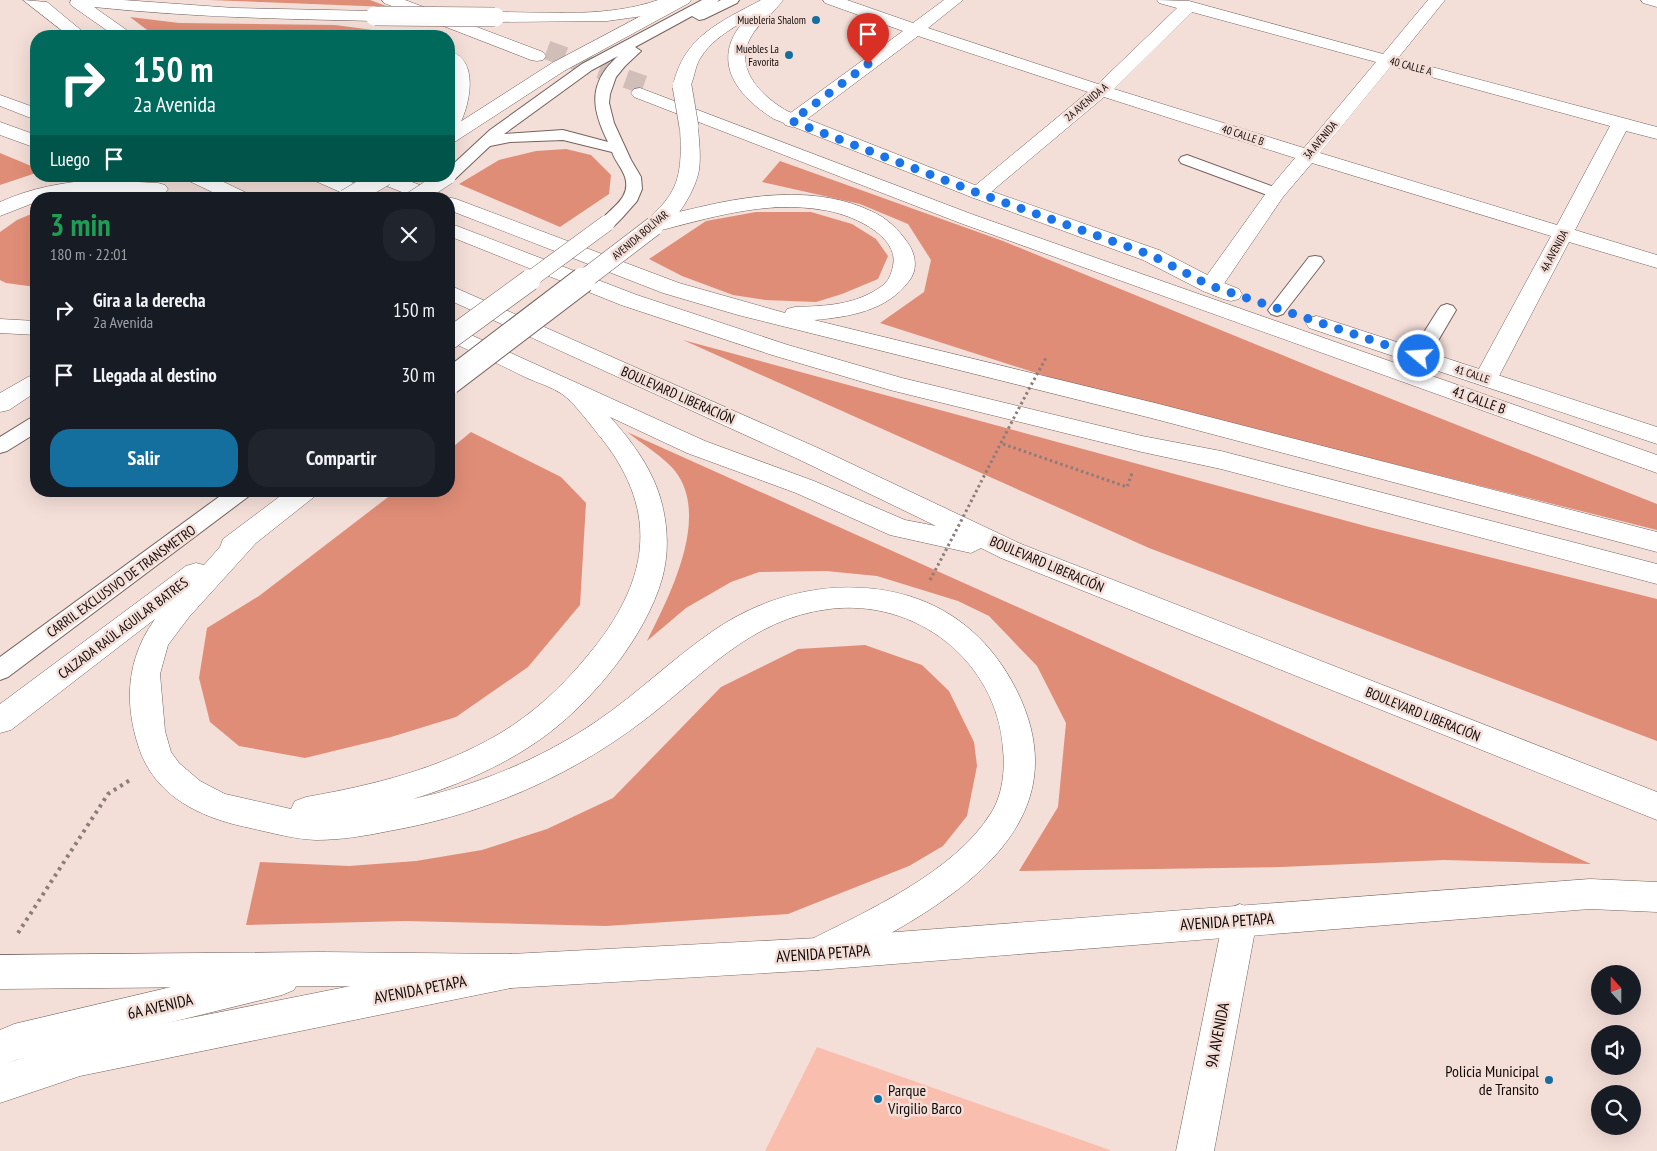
<!DOCTYPE html>
<html lang="es">
<meta charset="utf-8">
<style>
body{margin:0;font-family:"PT Sans Narrow",sans-serif;background:#20242c;color:#f1f3f6;height:100vh;display:flex;flex-direction:column;font-size:19px;white-space:nowrap}
*{box-sizing:border-box;margin:0}
p{font-size:16px;color:#9ea1a6}
.icon{flex:none;width:28px;height:28px;fill:none;stroke:currentColor;stroke-width:2;stroke-linecap:round;stroke-linejoin:round}
.map{position:relative;flex:1;overflow:hidden}
.sheet{position:absolute;left:30px;top:192px;width:425px;height:305px;display:flex;flex-direction:column;background:#171b24;border-radius:20px;box-shadow:0 5px 20px #0002}
.sheet>*{flex:none}
.top-card{position:absolute;left:30px;top:30px;width:425px;height:152px;border-radius:20px;box-shadow:0 5px 20px #0002;background:#00695c;color:#fff;overflow:hidden}
.needle{width:32px;rotate:339deg}
.buttons{position:absolute;left:1591px;top:965px;display:grid;gap:10px}
.buttons a{display:grid;place-items:center;width:50px;height:50px;border-radius:50%;background:#171b24;box-shadow:0 5px 20px #0002;font-size:25px}
.pin{position:absolute;display:grid;place-items:center;width:42px;height:42px;color:#fff;margin:-51px -21px;border-radius:50% 50% 50% 0;rotate:-45deg;box-shadow:0 0 5px #0007}
.pin .icon{rotate:45deg}
.me{position:absolute;width:55px;margin:-28px;rotate:288deg;stroke-linejoin:round;filter:drop-shadow(0 0 4px #0008)}
.turn{display:flex;align-items:center;gap:18px;height:105px;padding:0 20px;font-size:22px}
.turn .icon{width:65px;height:65px;stroke-width:2.5}
.turn b{display:block;font-size:35px;line-height:42px}
.then{display:flex;align-items:center;height:48px;padding:0 20px;background:#0003;gap:10px;font-size:19px}
.round{display:grid;place-items:center;flex:none;width:52px;height:52px;border-radius:20px;background:#20242c}
.head{display:flex;align-items:center;justify-content:space-between;height:85px;padding:0 20px}
h1{font-size:30px;font-weight:800;line-height:38px;color:#1e9e55}
.action{display:flex;gap:10px;margin-top:auto;padding:10px 20px}
.action a{flex:1;height:58px;border-radius:20px;background:#156f9e;color:#fff;font-size:20px;font-weight:800;line-height:58px;text-align:center}
.action a+a{background:#20242c;color:#f1f3f6}
ul{padding:0;list-style:none}
li{display:flex;align-items:center;gap:15px;height:65px;padding:0 20px}
li div{flex:1}
li b{display:block;font-size:19px}
li em{font-style:normal}
.map>svg:first-child{display:block}
.green{fill:#f9beae}
.forest{fill:#e08d77}
.lines{fill:none;stroke-linecap:round;stroke-linejoin:round}
.secondary-tunnel{stroke:#d2beb9;stroke-width:19;stroke-dasharray:19 9;stroke-linecap:butt}
.service-casing{stroke:#76625d;stroke-width:2}
.minor-casing{stroke:#76625d;stroke-width:1}
.tertiary-casing{stroke:#76625d;stroke-width:1}
.secondary-casing{stroke:#76625d;stroke-width:1}
.primary-casing{stroke:#76625d;stroke-width:1}
.trunk-casing{stroke:#76625d;stroke-width:1}
.path-far1{stroke:#8c7d79;stroke-width:3;stroke-dasharray:2.5 3;stroke-linecap:butt}
.path{stroke:#8c7d79;stroke-width:4;stroke-dasharray:3 4.5;stroke-linecap:butt}
.service{fill:#fff;fill-rule:evenodd}
.minor{fill:#fff;fill-rule:evenodd}
.tertiary{fill:#fff;fill-rule:evenodd}
.secondary{fill:#fff;fill-rule:evenodd}
.primary{fill:#fff;fill-rule:evenodd}
.trunk{fill:#fff;fill-rule:evenodd}
.service-bridge-far1-casing{stroke:#76625d;stroke-width:17;stroke-linecap:butt}
.service-bridge-casing{stroke:#76625d;stroke-width:22;stroke-linecap:butt}
.primary-bridge-casing{stroke:#76625d;stroke-width:20;stroke-linecap:butt}
.trunk-bridge-far1-casing{stroke:#76625d;stroke-width:20;stroke-linecap:butt}
.trunk-bridge-casing{stroke:#76625d;stroke-width:27;stroke-linecap:butt}
.path-bridge{stroke:#8c7d79;stroke-width:3;stroke-dasharray:2.5 3;stroke-linecap:butt}
.service-bridge-far1{stroke:#fff;stroke-width:16}
.service-bridge{stroke:#fff;stroke-width:21}
.primary-bridge{stroke:#fff;stroke-width:19}
.trunk-bridge-far1{stroke:#fff;stroke-width:19}
.trunk-bridge{stroke:#fff;stroke-width:25}
.route{stroke:#1a73e8;stroke-width:9;stroke-dasharray:0 16.2}
.poi-dot{fill:#156f9e;stroke:#f4ded8;stroke-width:2}
.labels{text-anchor:middle;dominant-baseline:central;stroke-width:5;stroke-linejoin:round;paint-order:stroke}
.far-poi-label{font-size:11px;fill:#110a08;stroke:#f4ded8;text-anchor:end}
.far-street-label{font-size:11px;fill:#110a08;stroke:#f4ded8}
.street-label{font-size:14px;fill:#110a08;stroke:#f4ded8}
.near-street-label{font-size:16px;fill:#110a08;stroke:#f4ded8}
.near-poi-label{font-size:16px;fill:#110a08;stroke:#f4ded8;text-anchor:end}
</style>
<div class="map">
<svg width="1657" height="1151" viewBox="0 0 1657 1151">
<rect width="100%" height="100%" fill="#f4ded8"/>
<path class="green" d="M817,1047L1110,1150V1151H765Z"/>
<path class="forest" d="M209,0H370L389,7Z
M130,17L179,23L335,25L373,30L328,36H155Z
M566,149L591,155L611,175L609,194L560,227L459,184L499,160L536,151Z
M0,153L36,168V173L0,185Z
M780,161L1003,241L1331,375L1657,504V530L1061,381L880,323L924,292L931,260L908,224L860,204L762,182Z
M36,212V287L6,283L0,280V232L17,220Z
M756,212H811L852,224L876,239L888,256L878,279L842,294L816,302L765,300L733,295L682,276L649,259L706,221Z
M683,340L1369,527L1657,599V741L1149,548Z
M471,432L561,477L586,503L580,605L528,667L456,717L391,737L305,758L239,746L210,722L199,678L207,628L259,596L396,491H449V450Z
M627,432L1591,864L1444,860L1281,867L1019,871L1058,807L1066,723L1037,666L989,616L958,601L877,576L826,571L759,572L731,582L686,608L647,641C669,597 711,517 675,471C665,458 641,443 627,432Z
M865,645L922,665L949,691L974,742L977,766L967,816L943,846L909,866L788,914L606,926L405,921L246,925L260,862L349,866L416,861L482,850L547,829L613,798L721,687L798,649Z"/>
<g class="lines">
<path class="secondary-tunnel" d="M547,50L652,88"/>
<defs>
<path id="service" d="M702,0H719L717,2L721,0H739L737,3L704,19L699,20L692,16L635,47L641,51L625,66L616,77L610,94L609,103L614,123L631,160L641,177L642,189L637,201L622,218L613,227H601L599,223C609,208 632,199 625,177C622,168 615,161 612,152L563,140L510,142L490,146L455,179H443L441,176H449V168L490,130L582,64ZM618,56C588,83 591,108 608,142L563,130L504,134L592,70Z
M1187,155L1282,190L1284,193L1282,196H1270L1181,163L1179,160L1181,157Z
M1315,256L1321,257L1324,261L1321,265L1283,314L1277,316L1271,314L1268,310L1271,306L1309,257Z
M1447,304L1453,306L1456,310L1429,356L1426,360L1419,362L1412,360L1409,356L1438,310L1441,306Z
M36,417V433L7,451L0,453V437L29,419Z
M227,491H252L249,496L8,677L0,680V657Z"/>
<path id="minor" d="M823,0H847L913,23L944,0H963L928,28L1098,84L1177,8L1159,3L1157,0L1189,1L1383,54L1428,0H1445L1398,58L1657,127V139L1626,131L1575,230L1657,255V268L1569,242L1498,378L1494,383L1486,386L1478,383L1474,378L1551,236L1312,163L1283,197L1219,291L1211,293L1203,291L1200,286L1203,281L1269,189L1295,158L1104,97L985,197L978,199L971,197L968,193L971,189L1088,92L918,36L799,125L792,127L785,125L783,121L785,117L903,31L825,3ZM1192,12L1376,62L1304,148L1114,89ZM1391,66L1610,126L1557,225L1320,153Z
M1641,0H1657V7L1643,3Z
M1240,904L1252,909L1257,920L1214,1151H1176L1223,920L1228,909Z"/>
<path id="tertiary" d="M282,961L294,966L300,978L294,990L282,995L16,1060L0,1066V1030L14,1024Z"/>
<path id="secondary" d="M382,0H405L543,52L546,56L543,60L537,61L531,60L384,3Z
M766,0H783C775,12 762,20 754,32C730,66 760,95 787,111L985,189L1159,250L1219,281L1239,289L1242,294L1239,299L1231,301L1223,299L1203,291L1143,260L971,197L774,119C748,103 719,76 731,42C737,25 753,12 766,0Z
M640,88L974,215L1657,455V473L960,223L634,97L631,93L634,89Z
M1317,316L1657,427V444L1309,328L1306,323L1309,318Z"/>
<path id="primary" d="M671,0H691L689,3L564,71L456,141L449,143V129L552,63Z
M761,0H781L779,3C752,18 718,31 701,57C694,67 695,80 688,90L682,91L676,90L673,86C683,37 720,22 761,0Z
M689,121L696,123L698,127C699,141 701,156 699,170C696,189 678,219 662,230C657,233 652,232 647,230L644,226C650,216 660,209 667,199C683,178 681,152 680,127L682,123Z
M1590,879L1657,882V912L1590,909L818,970L511,988L80,1076L0,1103V1065L80,1040L511,954L818,938Z"/>
<path id="trunk" d="M23,0L47,2L88,36H69Z
M71,0H123L234,8L375,11L381,12L383,16L381,20L375,21C281,19 188,17 94,7L135,36H115L72,6L70,3Z
M658,0H682L680,3L643,16L607,21L495,22L489,21L487,17L489,13L495,12C549,12 607,18 658,0Z
M449,51C482,59 469,111 456,131L449,133V103L453,81L449,67Z
M0,95L36,108V120L0,106Z
M0,122L36,135V148L0,135Z
M184,176H211L251,195L254,199H227L187,180Z
M310,176H337L381,195L384,199H356L313,180Z
M369,176H397L445,195L447,197L456,199L679,283L785,313L787,309L795,307C826,306 856,305 882,286C889,281 891,274 893,266C900,234 847,213 823,210C765,200 710,218 654,232L647,230L644,226C650,217 688,210 700,207C755,194 818,186 871,211C887,218 898,229 908,243C916,255 918,270 909,281C887,311 849,317 814,320L1155,403L1657,532V552L1155,419L738,315L663,293L449,210V199H419L372,180Z
M97,180L158,183L165,185L168,189L165,193L158,195L97,192L36,199V202L0,216V202C31,188 63,182 97,180Z
M449,223L637,295L788,345L902,378L1142,436L1221,451L1657,564V584L1221,469L1142,452L890,390L772,355L621,305L449,236Z
M449,285L818,448L1021,544L1657,792V820L1001,558L981,548L971,553L890,535L796,493L687,453L610,417C632,441 654,471 662,504C668,528 669,554 662,579C646,635 595,698 549,733C508,764 461,784 413,799C478,785 541,759 597,721C637,694 672,659 713,631C769,592 842,576 909,596C958,611 993,644 1016,689C1089,834 936,910 830,966L818,970L806,966L801,954L806,942C865,912 955,872 991,813C1003,794 1005,770 1003,749C997,661 916,598 829,609C749,619 704,675 643,721C568,778 481,815 389,831C365,836 340,840 316,840C294,839 272,833 250,828C201,818 154,797 138,745C124,701 127,658 155,619L11,730L0,733V704L186,566L196,563L204,565L220,547L223,539L287,491H318L314,497L256,543L189,617L168,645L160,674L165,731L171,752L179,763L200,781L225,794L291,809L295,801L306,797C374,785 439,769 499,734C534,713 563,686 589,654C647,584 662,515 602,439C592,427 574,402 562,394C552,387 538,383 527,378C501,365 475,353 449,341V325L705,441L814,481L905,520L936,526L800,460L449,300Z
M0,319L36,321V335L0,333Z
M36,374V392L9,410L0,412V393L28,377Z
M321,952L511,954L523,959L529,971L523,983L511,988L321,986L0,989V955Z"/>
</defs>
<use href="#service" class="service-casing"/>
<use href="#minor" class="minor-casing"/>
<use href="#tertiary" class="tertiary-casing"/>
<use href="#secondary" class="secondary-casing"/>
<use href="#primary" class="primary-casing"/>
<use href="#trunk" class="trunk-casing"/>
<path class="path-far1" d="M1003,444L1127,487L1132,473"/>
<path class="path" d="M18,933L108,794L130,780"/>
<use href="#service" class="service"/>
<use href="#minor" class="minor"/>
<use href="#tertiary" class="tertiary"/>
<use href="#secondary" class="secondary"/>
<use href="#primary" class="primary"/>
<use href="#trunk" class="trunk"/>
<defs>
<path id="service-bridge-far1" d="M413,199L448,176
M528,281L607,223"/>
<path id="service-bridge" d="M449,339L530,280"/>
<path id="primary-bridge" d="M682,86L689,127"/>
<path id="trunk-bridge-far1" d="M375,16L495,17
M346,199L385,176
M582,281L654,226"/>
<path id="trunk-bridge" d="M449,382L583,280"/>
</defs>
<use href="#service-bridge-far1" class="service-bridge-far1-casing"/>
<use href="#service-bridge" class="service-bridge-casing"/>
<use href="#primary-bridge" class="primary-bridge-casing"/>
<use href="#trunk-bridge-far1" class="trunk-bridge-far1-casing"/>
<use href="#trunk-bridge" class="trunk-bridge-casing"/>
<path class="path-bridge" d="M930,580C970,506 1006,430 1047,356"/>
<use href="#service-bridge-far1" class="service-bridge-far1"/>
<use href="#service-bridge" class="service-bridge"/>
<use href="#primary-bridge" class="primary-bridge"/>
<use href="#trunk-bridge-far1" class="trunk-bridge-far1"/>
<use href="#trunk-bridge" class="trunk-bridge"/>
</g>
<g class="lines">
<path class="route" d="M868,64L792,121L978,193L1151,255L1211,286L1419,356"/>
</g>
<g class="poi-dot">
<circle cx="816" cy="20" r="5"/>
<circle cx="789" cy="55" r="5"/>
<circle cx="1549" cy="1080" r="5"/>
<circle cx="878" cy="1099" r="5"/>
</g>
<g class="labels">
<g class="far-poi-label">
<text x="806" y="20">Muebleria Shalom</text>
<text x="779" y="49">Muebles La<tspan x="779" dy="13">Favorita</tspan></text>
</g>
<g class="far-street-label">
<text transform="translate(1411 66) rotate(15)">40 CALLE A</text>
<text transform="translate(1086 102) rotate(-40)">2A AVENIDA A</text>
<text transform="translate(1243 135) rotate(18)">40 CALLE B</text>
<text transform="translate(1320 140) rotate(-50)">3A AVENIDA</text>
<text transform="translate(640 235) rotate(-40)">AVENIDA BOLÍVAR</text>
<text transform="translate(1554 251) rotate(-62)">4A AVENIDA</text>
<text transform="translate(1472 374) rotate(18)">41 CALLE</text>
</g>
<g class="street-label">
<text transform="translate(678 395) rotate(24)">BOULEVARD LIBERACIÓN</text>
<text transform="translate(1479 400) rotate(20)">41 CALLE B</text>
<text transform="translate(1047 564) rotate(23)">BOULEVARD LIBERACIÓN</text>
<text transform="translate(121 581) rotate(-36)">CARRIL EXCLUSIVO DE TRANSMETRO</text>
<text transform="translate(123 628) rotate(-37)">CALZADA RAÚL AGUILAR BATRES</text>
<text transform="translate(1423 714) rotate(22)">BOULEVARD LIBERACIÓN</text>
</g>
<g class="near-street-label">
<text transform="translate(1227 921) rotate(-4)">AVENIDA PETAPA</text>
<text transform="translate(823 953) rotate(-4)">AVENIDA PETAPA</text>
<text transform="translate(420 989) rotate(-11)">AVENIDA PETAPA</text>
<text transform="translate(160 1006) rotate(-13)">6A AVENIDA</text>
<text transform="translate(1217 1035) rotate(-79)">9A AVENIDA</text>
</g>
<g class="near-poi-label">
<text x="1539" y="1071">Policia Municipal<tspan x="1539" dy="18">de Transito</tspan></text>
<text x="888" y="1090" text-anchor="start">Parque<tspan x="888" dy="18">Virgilio Barco</tspan></text>
</g>
</g>
</svg>
<div class="buttons">
<a><svg class="needle" viewBox="-14 -14 28 28"><path d="M0-13l5 13h-10z" fill="#e53935"/><path d="M0 13l5-13h-10z" fill="#9ea1a6"/></svg></a>
<a><svg class="icon" aria-label="sound" viewBox="0 0 24 24"><path d="M4 9h4l5-4v14l-5-4H4zM17 9q2 3 0 6"/></svg></a>
<a><svg class="icon" aria-label="search" viewBox="0 0 24 24"><circle cx="10" cy="10" r="6"/><path d="M15 15l6 6"/></svg></a>
</div>
<div class="pin" style="left:868px;top:64px;background:#d93025"><svg class="icon" aria-label="arrive" viewBox="0 0 24 24"><path d="M6 21V4h12l-3 4 3 4H6"/></svg></div>
<svg class="me" style="left:1419px;top:356px" viewBox="-20 -20 40 40"><circle r="17" fill="#1a73e8" stroke="#fff" stroke-width="3"/><path d="M0-11L8 9 0 5-8 9z" fill="#fff"/></svg>
<div class="top-card">
<div class="turn"><svg class="icon" aria-label="right" viewBox="0 0 24 24"><path d="M7 20v-9h11M14 6l5 5-5 5"/></svg><div><b>150 m</b>2a Avenida</div></div>
<div class="then">Luego<svg class="icon" aria-label="arrive" viewBox="0 0 24 24"><path d="M6 21V4h12l-3 4 3 4H6"/></svg></div>
</div>
<section class="sheet">
<div class="head"><div><h1>3 min</h1><p>180 m · 22:01</p></div><a class="round"><svg class="icon" aria-label="close" viewBox="0 0 24 24"><path d="M6 6l12 12M18 6L6 18"/></svg></a></div>
<ul>
<li><svg class="icon" aria-label="right" viewBox="0 0 24 24"><path d="M7 20v-9h11M14 6l5 5-5 5"/></svg><div><b>Gira a la derecha</b><p>2a Avenida</p></div><em>150 m</em></li>
<li><svg class="icon" aria-label="arrive" viewBox="0 0 24 24"><path d="M6 21V4h12l-3 4 3 4H6"/></svg><div><b>Llegada al destino</b></div><em>30 m</em></li>
</ul>
<div class="action"><a>Salir</a><a>Compartir</a></div>
</section>
</div>
